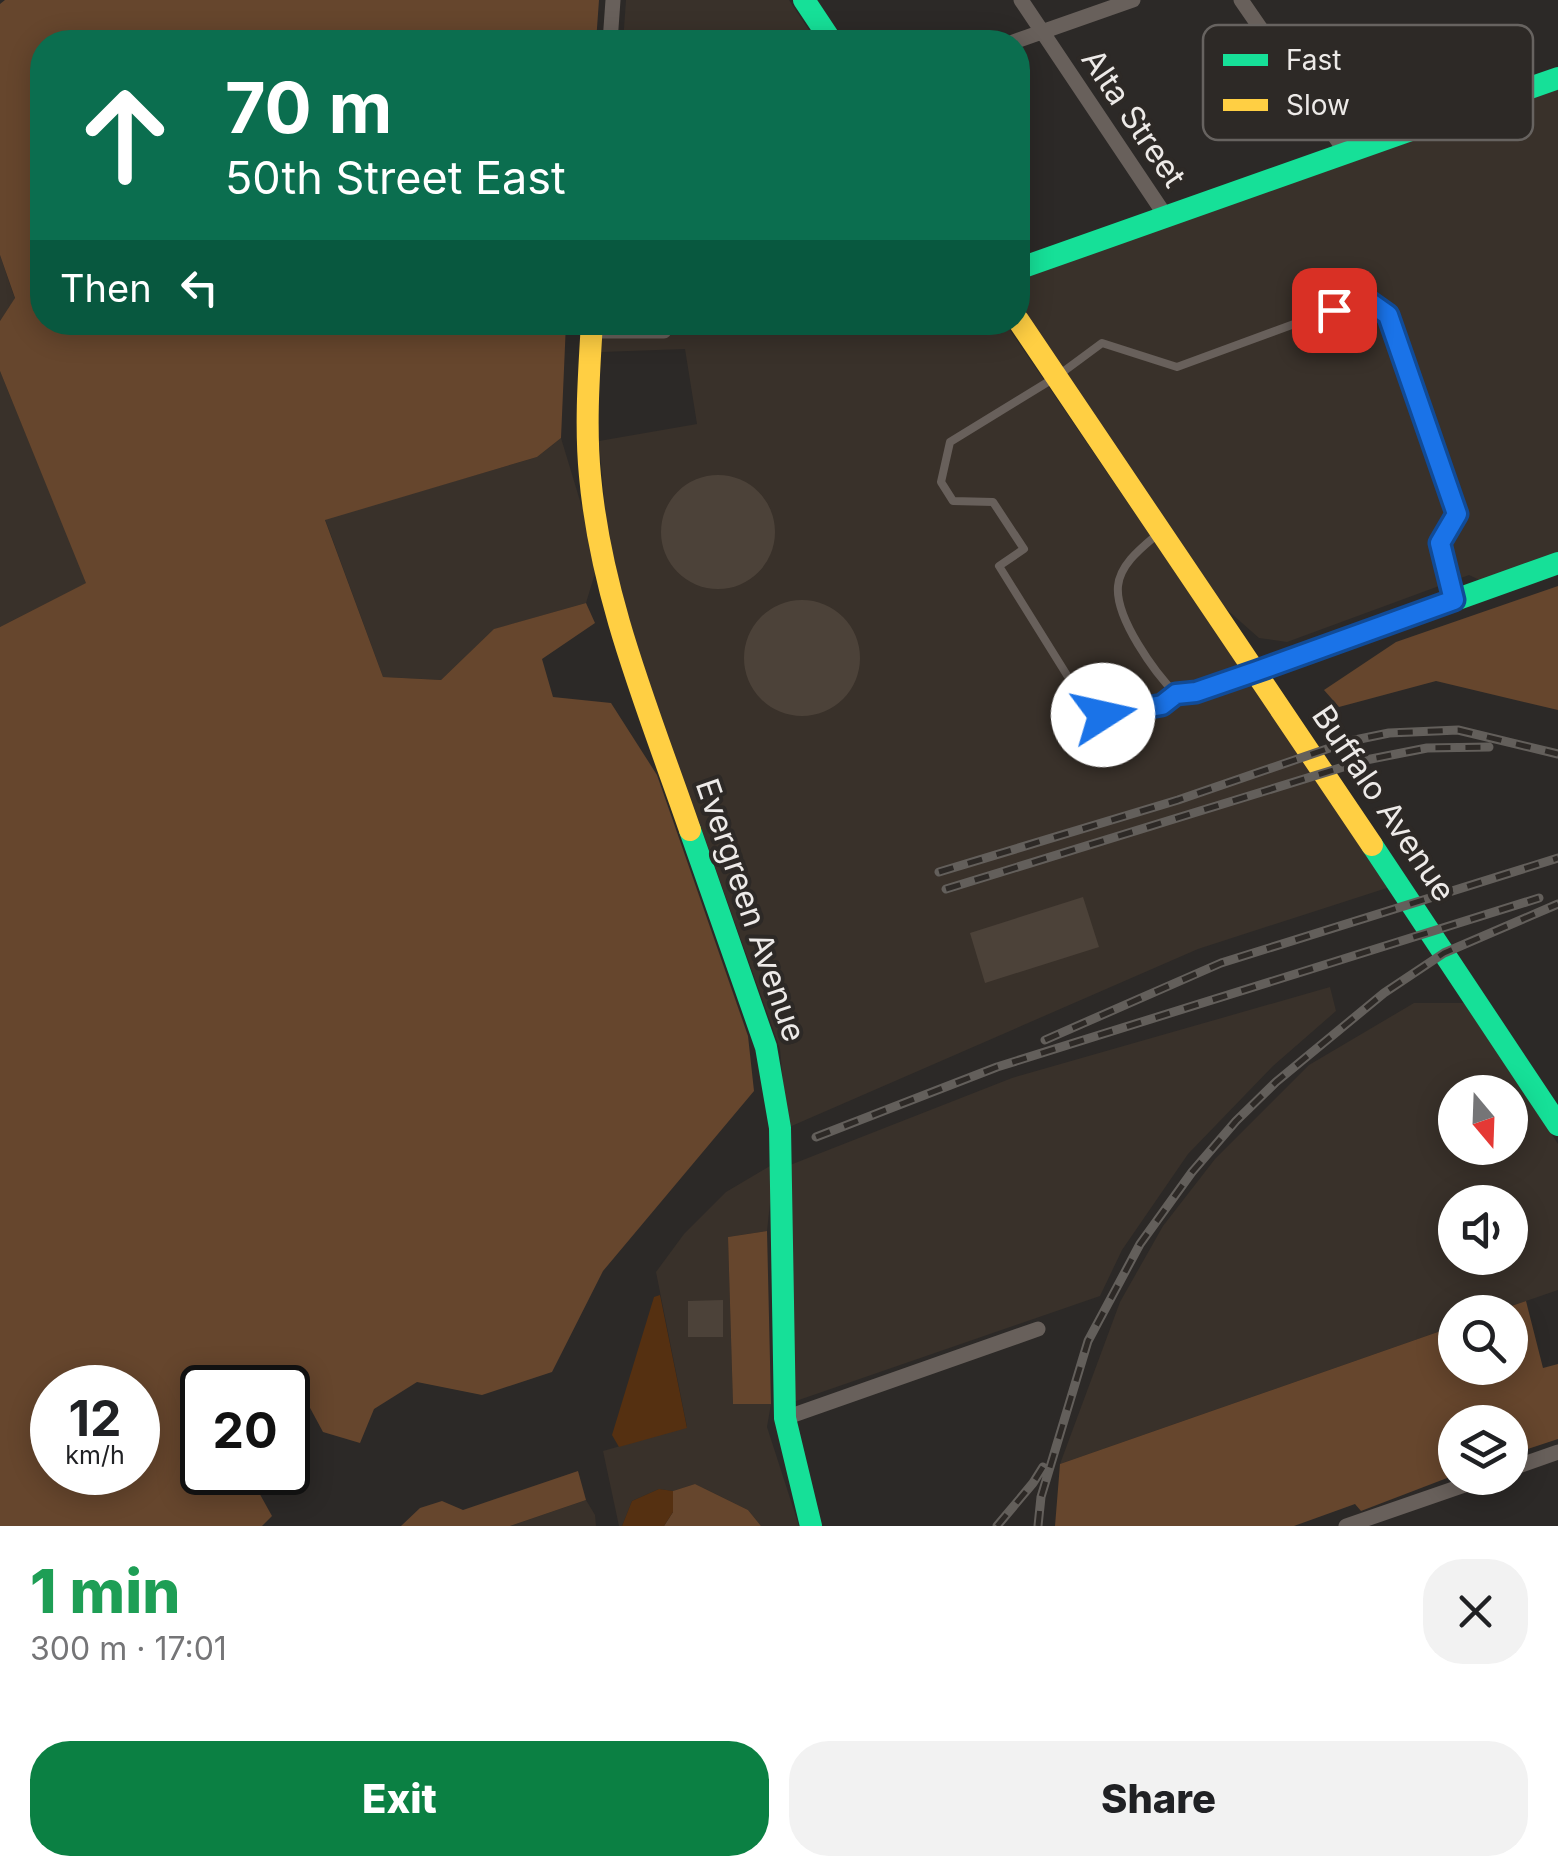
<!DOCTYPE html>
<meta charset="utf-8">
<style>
body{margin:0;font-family:Inter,sans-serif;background:#f2f2f2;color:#202124;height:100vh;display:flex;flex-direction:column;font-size:38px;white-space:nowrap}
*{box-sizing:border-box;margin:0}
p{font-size:32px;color:#757577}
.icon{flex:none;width:55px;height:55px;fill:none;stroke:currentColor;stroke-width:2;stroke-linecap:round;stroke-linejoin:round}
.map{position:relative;height:1526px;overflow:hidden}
.details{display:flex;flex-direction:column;background:#fff;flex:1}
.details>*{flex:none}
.banner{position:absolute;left:30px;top:30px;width:1000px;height:305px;border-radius:40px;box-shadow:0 5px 25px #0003;background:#0b6e4f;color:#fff;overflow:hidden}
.needle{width:65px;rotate:161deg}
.controls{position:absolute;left:1438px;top:1075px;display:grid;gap:20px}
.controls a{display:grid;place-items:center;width:90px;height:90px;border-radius:50%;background:#fff;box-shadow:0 5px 25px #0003;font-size:50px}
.speed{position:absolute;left:30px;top:1365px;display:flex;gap:20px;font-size:50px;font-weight:700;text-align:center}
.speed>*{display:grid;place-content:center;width:130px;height:130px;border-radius:50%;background:#fff;box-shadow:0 5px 25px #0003;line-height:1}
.speed small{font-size:25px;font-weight:400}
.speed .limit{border:5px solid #111;border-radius:15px;background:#fff;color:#111}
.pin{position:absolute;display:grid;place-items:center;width:85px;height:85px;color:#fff;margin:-42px;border-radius:20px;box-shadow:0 5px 15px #0006}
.me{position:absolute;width:110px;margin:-55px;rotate:80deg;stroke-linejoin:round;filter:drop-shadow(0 0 8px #0008)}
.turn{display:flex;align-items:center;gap:35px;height:210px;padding:0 30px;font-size:45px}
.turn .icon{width:130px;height:130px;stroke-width:2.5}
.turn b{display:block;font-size:70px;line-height:85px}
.then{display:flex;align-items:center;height:95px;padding:0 30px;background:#0003;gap:20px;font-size:38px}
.round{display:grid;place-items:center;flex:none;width:105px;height:105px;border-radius:40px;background:#f2f2f2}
.overview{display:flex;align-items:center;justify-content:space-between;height:170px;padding:0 30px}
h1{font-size:60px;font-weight:800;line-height:75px;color:#1e9e55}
.cta{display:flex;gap:20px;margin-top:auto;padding:20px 30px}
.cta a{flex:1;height:115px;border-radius:40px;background:#0b8043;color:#fff;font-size:40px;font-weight:800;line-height:115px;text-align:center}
.cta a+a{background:#f2f2f2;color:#202124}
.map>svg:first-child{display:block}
.built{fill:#39312a;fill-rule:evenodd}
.green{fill:#66462d;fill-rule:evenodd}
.water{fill:#553011}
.building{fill:#4c4239}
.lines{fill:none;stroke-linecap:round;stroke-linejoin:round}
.lane{stroke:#68605b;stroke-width:8}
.street{stroke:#68605b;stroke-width:15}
.fast{stroke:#16e098;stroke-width:22}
.slow{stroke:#ffcf43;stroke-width:22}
.rail-casing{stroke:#635f5b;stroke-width:9}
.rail{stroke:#2d2926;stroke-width:5;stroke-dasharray:15;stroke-linecap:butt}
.route-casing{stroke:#114b97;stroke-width:25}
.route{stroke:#1a73e8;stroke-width:18}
.labels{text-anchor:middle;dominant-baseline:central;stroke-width:8;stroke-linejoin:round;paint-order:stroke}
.street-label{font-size:32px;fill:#edeae8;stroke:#2d2926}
.key{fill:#2d2926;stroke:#676360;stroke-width:2.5}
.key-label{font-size:28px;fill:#edeae8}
</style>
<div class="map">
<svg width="1558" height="1526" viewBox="0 0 1558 1526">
<rect width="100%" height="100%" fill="#2c2927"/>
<path class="built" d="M626,0H789L817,42H623Z
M1558,86V555L1484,582L1469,575L1287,642L1259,638L1216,600L1018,301V277Z
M0,255L15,299L0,321Z
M603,323H1005L1390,887L1198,949L787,1128L780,1049L633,637L607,530L599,441L697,424L685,349L601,352Z
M0,371L87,583L0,627Z
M561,438L587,524L596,570L586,603L495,629L441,680L383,677L325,519L537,457Z
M1330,987L1336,1011L1273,1066L1188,1154L1122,1250L1100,1296L793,1402L790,1165L1012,1078Z
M1414,1003H1468L1558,1144V1290L1494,1312H1455V1326L1060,1464L1120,1302L1163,1226L1215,1159L1309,1065ZM1455,1092H1510V1148H1455ZM1455,1202H1510V1258H1455Z
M770,1166L772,1185L767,1231L728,1237L733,1403L771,1404L767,1427L799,1526H761L748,1510L695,1484L673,1491L659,1489L632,1501L622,1526H619L603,1451L687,1427L656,1272L684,1234L726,1192Z
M586,1500L595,1515L596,1526H510Z"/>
<path class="green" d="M5,0H599L596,42H42V322L566,323L561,438L537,457L325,520L383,677L441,680L494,629L586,603L595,623L542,659L553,697L611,703L657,775L748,1036L754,1091L603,1271L552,1372L482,1395L417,1382L374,1409L360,1443L323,1432L309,1406L288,1414V1388H202V1472L262,1473L257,1489L272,1516L262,1526H0V627L86,583L0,371V321L15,298L0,255V4ZM52,1388H138V1472H52Z
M1558,586V710L1436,681L1339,707L1324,690L1396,642Z
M767,1231L771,1404H733L728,1237Z
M1526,1301L1543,1368L1558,1364V1439L1510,1455V1422H1455V1475L1361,1511L1355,1504L1294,1526H1055L1060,1464L1455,1326V1368H1510V1312H1494Z
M578,1471L586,1500L510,1526H401L420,1508L442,1501L463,1510Z
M695,1484L748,1510L761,1526H664L673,1512V1491Z"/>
<path class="water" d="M660,1295L687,1428L619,1447L612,1435L654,1297Z
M659,1489L673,1491V1512L664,1526H622L632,1501Z"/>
<path class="building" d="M661 532a57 57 0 1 1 114 0a57 57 0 1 1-114 0Z
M744 658a58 58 0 1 1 116 0a58 58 0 1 1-116 0Z
M1083,897L1099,947L985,983L970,933Z
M723,1300V1337H688V1301Z"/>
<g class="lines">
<path class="lane" d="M1160,532C1144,546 1120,563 1118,586C1115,618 1155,673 1176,694L1196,692L1253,672
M1176,694L1162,705L1103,715L1075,688L999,566L1024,549L993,502L953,501L941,482L950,442L1056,377L1102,343L1177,367L1365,298L1388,315L1457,513L1440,543L1453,596"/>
<path class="street" d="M1021,0L1167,218
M1241,0L1347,154
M610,42L613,0
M1013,42L1133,0
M592,331H664
M785,1418L1038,1329
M1510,1469L1558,1452
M1346,1526L1485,1478"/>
<path class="fast" d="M804,0L832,42
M1018,269L1558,78
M1257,671L1558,563
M690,830L766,1047L780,1128L785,1418L811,1526
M1372,845L1558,1125"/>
<path class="slow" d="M1018,320L1372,845
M592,322C589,373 585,425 590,476C601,599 650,714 690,830"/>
<defs>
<path id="rail" d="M939,872L1178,800L1350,741L1389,733L1458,730L1558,754
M946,889L1366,760L1427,748L1489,747
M1045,1040L1221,963L1558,858
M816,1137L997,1067L1539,898
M997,1526L1033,1483L1043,1467
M1038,1526L1041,1497L1088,1341L1140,1244L1192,1172L1236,1121L1276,1082L1384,993L1444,953L1558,904"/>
</defs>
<use href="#rail" class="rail-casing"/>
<use href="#rail" class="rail"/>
</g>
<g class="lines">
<defs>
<path id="route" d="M1103,715L1162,705L1176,694L1196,692L1257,671L1454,600L1440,543L1457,514L1388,315L1364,298L1334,310"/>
</defs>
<use href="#route" class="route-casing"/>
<use href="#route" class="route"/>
</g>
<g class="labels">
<g class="street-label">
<text transform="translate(1134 118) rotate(56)">Alta Street</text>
<text transform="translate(1384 803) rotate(56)">Buffalo Avenue</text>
<text transform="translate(751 910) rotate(71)">Evergreen Avenue</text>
</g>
</g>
<rect x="1203" y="25" width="330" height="115" rx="15" class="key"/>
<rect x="1223" y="54" width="45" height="12" fill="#16e098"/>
<rect x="1223" y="99" width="45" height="12" fill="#ffcf43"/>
<g class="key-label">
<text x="1286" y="70">Fast</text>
<text x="1286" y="115">Slow</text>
</g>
</svg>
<div class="controls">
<a><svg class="needle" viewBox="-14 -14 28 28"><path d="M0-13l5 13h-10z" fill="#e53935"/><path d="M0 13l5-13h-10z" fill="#757577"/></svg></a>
<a><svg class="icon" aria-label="sound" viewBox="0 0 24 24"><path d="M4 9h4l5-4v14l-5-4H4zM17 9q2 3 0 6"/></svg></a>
<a><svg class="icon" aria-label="search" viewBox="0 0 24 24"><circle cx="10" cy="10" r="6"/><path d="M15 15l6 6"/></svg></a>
<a><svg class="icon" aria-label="layers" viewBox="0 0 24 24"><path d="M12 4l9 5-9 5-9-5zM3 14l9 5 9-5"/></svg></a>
</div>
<div class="speed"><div>12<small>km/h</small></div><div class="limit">20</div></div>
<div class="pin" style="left:1334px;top:310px;background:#d93025"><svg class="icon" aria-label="arrive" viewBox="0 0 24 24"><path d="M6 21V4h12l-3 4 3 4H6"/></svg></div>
<svg class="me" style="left:1103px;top:715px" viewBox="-20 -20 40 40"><circle r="19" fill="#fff"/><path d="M0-13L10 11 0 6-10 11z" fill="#1a73e8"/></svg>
<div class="banner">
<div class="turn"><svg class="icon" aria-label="ahead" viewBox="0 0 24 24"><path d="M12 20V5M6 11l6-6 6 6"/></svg><div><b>70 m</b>50th Street East</div></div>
<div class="then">Then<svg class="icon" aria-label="left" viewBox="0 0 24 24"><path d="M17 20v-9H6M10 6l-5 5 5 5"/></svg></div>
</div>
</div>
<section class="details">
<div class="overview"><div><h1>1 min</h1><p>300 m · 17:01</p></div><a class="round"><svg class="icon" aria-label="close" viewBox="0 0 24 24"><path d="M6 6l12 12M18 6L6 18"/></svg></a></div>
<div class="cta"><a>Exit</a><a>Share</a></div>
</section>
